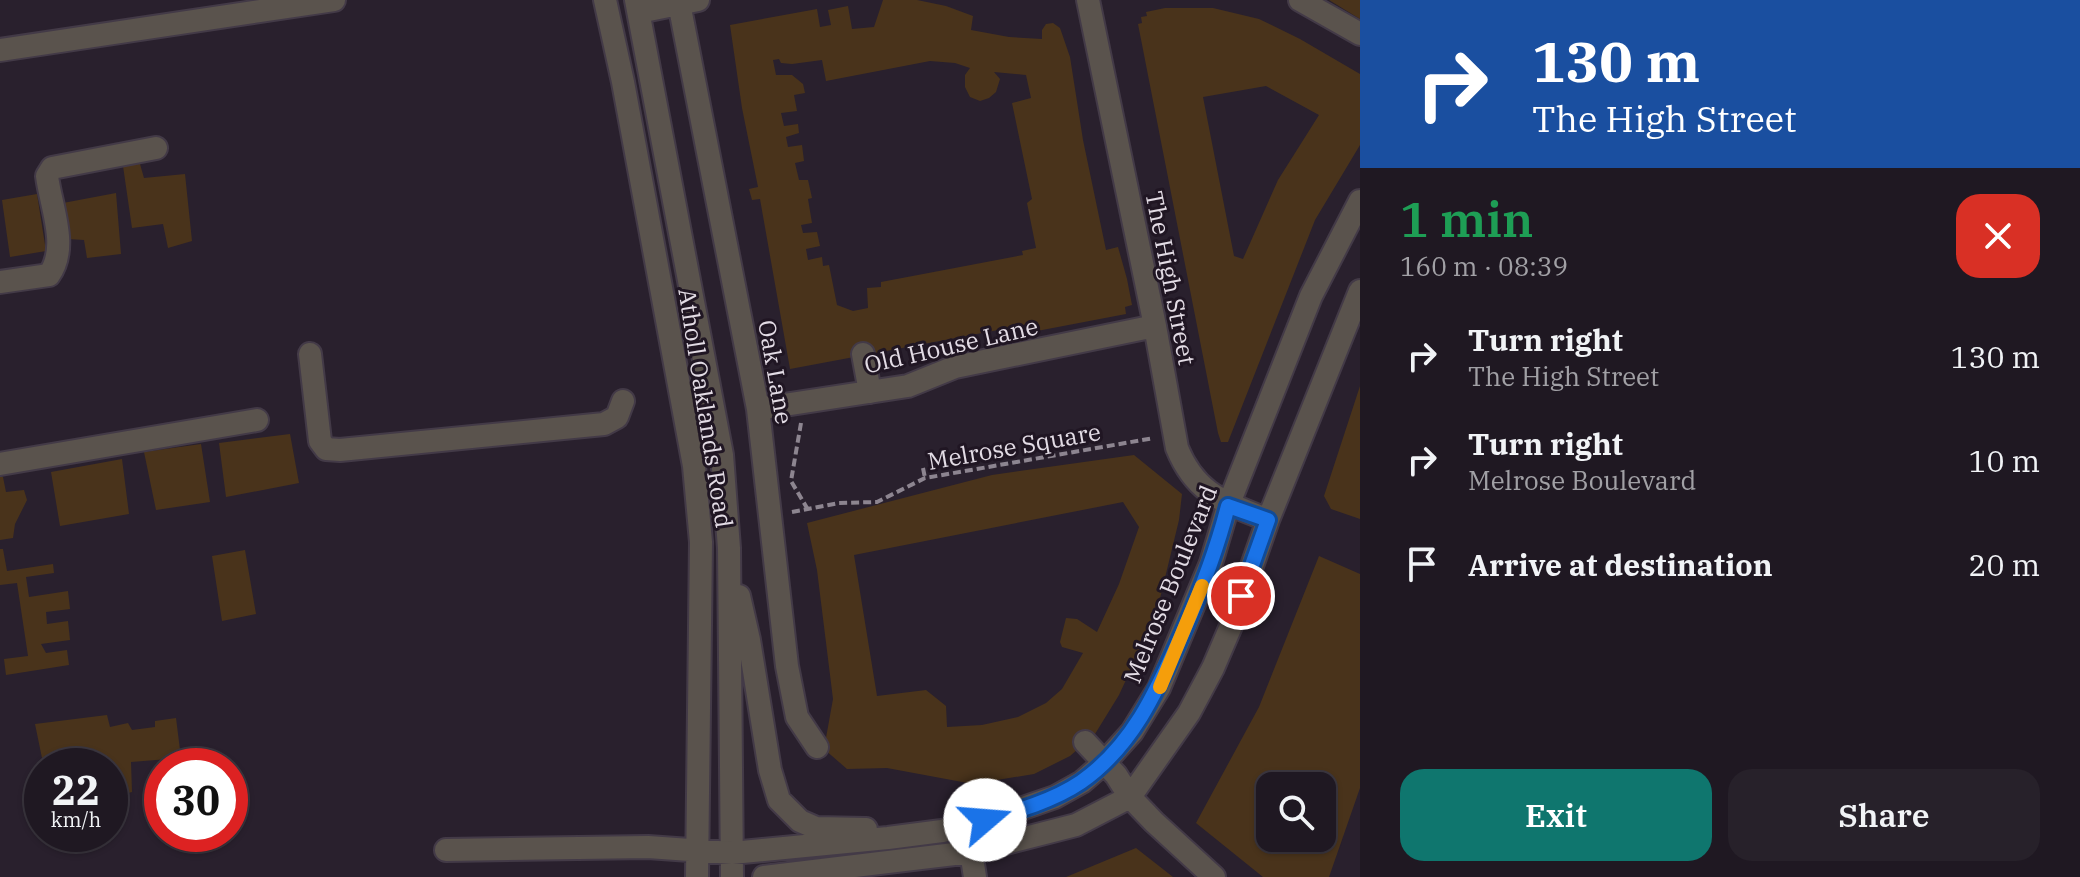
<!DOCTYPE html>
<meta charset="utf-8">
<style>
body{margin:0;font-family:"IBM Plex Serif",serif;background:#27212a;color:#f1f3f6;height:100vh;display:flex;flex-direction:column;font-size:30px;white-space:nowrap}
*{box-sizing:border-box;margin:0}
p{font-size:26px;color:#a1a0a5}
.icon{flex:none;width:44px;height:44px;fill:none;stroke:currentColor;stroke-width:2;stroke-linecap:round;stroke-linejoin:round}
.map{position:relative;flex:1;overflow:hidden}
.sheet{display:flex;flex-direction:column;background:#1f1822;width:720px}
.sheet>*{flex:none}
.hud{background:#1a4fa0;color:#fff;overflow:hidden}
.tools{position:absolute;left:1256px;top:772px;display:grid;gap:16px}
.tools a{display:grid;place-items:center;width:80px;height:80px;border-radius:16px;background:#1f1822;box-shadow:0 2px 6px #0004,0 0 0 2px #3c3740;font-size:40px}
.speed{position:absolute;left:24px;top:748px;display:flex;gap:16px;font-size:40px;font-weight:700;text-align:center}
.speed>*{display:grid;place-content:center;width:104px;height:104px;border-radius:50%;background:#1f1822;box-shadow:0 2px 6px #0004,0 0 0 2px #3c3740;line-height:1}
.speed small{font-size:20px;font-weight:400}
.speed .limit{border:12px solid #d22;background:#fff;color:#111}
.pin{position:absolute;display:grid;place-items:center;width:68px;height:68px;color:#fff;margin:-34px;border:4px solid #fff;border-radius:50%;box-shadow:0 2px 8px #0007}
.me{position:absolute;width:88px;margin:-44px;rotate:72deg;stroke-linejoin:round;filter:drop-shadow(0 0 6px #0008)}
.turn{display:flex;align-items:center;gap:28px;height:168px;padding:0 40px;font-size:36px}
.turn .icon{width:104px;height:104px;stroke-width:2.5}
.turn b{display:block;font-size:56px;line-height:68px}
.round{display:grid;place-items:center;flex:none;width:84px;height:84px;border-radius:24px;background:#27212a}
.headline{display:flex;align-items:center;justify-content:space-between;height:136px;padding:0 40px}
h1{font-size:48px;font-weight:600;line-height:60px;color:#1e9e55}
.cta{display:flex;gap:16px;margin-top:auto;padding:16px 40px}
.cta a{flex:1;height:92px;border-radius:24px;background:#0f766e;color:#fff;font-size:32px;font-weight:600;line-height:92px;text-align:center}
.cta a+a{background:#27212a;color:#f1f3f6}
ul{padding:0;list-style:none}
li{display:flex;align-items:center;gap:24px;height:104px;padding:0 40px}
li div{flex:1}
li b{display:block;font-size:30px}
li em{font-style:normal}
main{display:flex;flex:1;min-height:0}
.map>svg:first-child{display:block}
.building{fill:#49331b;fill-rule:evenodd}
.lines{fill:none;stroke-linecap:round;stroke-linejoin:round}
.minor-casing{stroke:#433a47;stroke-width:26}
.path{stroke:#8d8590;stroke-width:4;stroke-dasharray:8 4;stroke-linecap:butt}
.minor{stroke:#5a534d;stroke-width:22}
.route-casing{stroke:#114b97;stroke-width:20}
.route{stroke:#1a73e8;stroke-width:14}
.slow{stroke:#f59e0b;stroke-width:14}
.labels{text-anchor:middle;dominant-baseline:central;stroke-width:6;stroke-linejoin:round;paint-order:stroke}
.street-label{font-size:24px;fill:#e3dce5;stroke:#201623}
</style>
<main>
<div class="map">
<svg width="1360" height="877" viewBox="0 0 1360 877">
<rect width="100%" height="100%" fill="#29202d"/>
<path class="building" d="M883,0H917L946,6L973,16L971,30L1009,37L1042,39V30L1046,24L1053,23L1060,28L1070,57L1083,140L1106,250L1118,247L1127,279L1132,305L1125,307L1126,314L1037,331L1036,323L790,369L760,199L752,200L749,189L758,187L742,108L730,25L817,9L820,27L831,25L828,10L848,6L852,29L874,27ZM779,59L781,63L792,64L822,60L826,81L930,61L955,63L970,68L965,75V87L970,97L980,101L989,98L996,92L1000,79L994,72L1026,75L1031,98L1012,103L1032,199L1027,203L1036,248L1022,251L1023,255L881,282V287L867,288L868,308L853,311L837,305L829,265L823,266L822,257L808,260L806,249L820,246L817,232L803,233L801,225L812,223L808,199L812,198L808,180H799L795,163L804,161L802,145L788,147L786,137L799,133L798,124L784,126L781,113L797,111L794,95L805,93L803,84L792,75H776L773,60Z
M1329,0H1360V19Z
M1165,8H1213L1259,19L1300,39L1360,74V145L1315,220L1228,442H1221L1218,433L1138,24L1142,23L1141,17L1147,16L1146,12ZM1266,86L1319,115L1278,180L1243,259L1234,256L1203,97Z
M140,164L144,178L185,174L192,241L168,248L163,224L132,228L123,166Z
M116,193L121,254L87,258L84,240L68,239L63,203Z
M37,194L46,251L10,257L2,200Z
M1360,386V519L1331,509L1324,496Z
M290,434L299,483L226,497L219,443Z
M201,444L210,502L156,510L144,452Z
M1134,455L1182,494L1179,520L1156,615L1119,695L1095,734L1070,756L1034,774L973,784L887,768L847,769L824,749L833,699L817,570L807,523L992,475ZM1123,502L1139,527L1119,584L1097,632L1077,619L1066,618L1060,642L1062,647L1083,653L1062,689L1046,703L1018,717L982,725L947,727L946,706L926,690L877,696L854,555Z
M122,459L129,514L60,526L51,472Z
M0,476L3,477L6,492L24,490L27,500L15,524L13,538L0,540Z
M0,549H3L7,571L53,564L54,573L26,577L29,597L68,591L70,609L46,612L47,624L68,621L70,640L41,644L46,653L67,650L69,665L6,675L4,659L28,656L17,583L0,585Z
M245,550L256,614L222,621L212,556Z
M1319,556L1360,574V788L1329,877H1263L1196,823L1259,707ZM1270,786H1322V838H1270Z
M107,715L110,727L128,723L132,730L155,727V721L176,718L181,758L131,762L132,792L110,798V766H79L78,752L42,758L35,724Z
M1136,848L1173,877H1066Z"/>
<g class="lines">
<defs>
<path id="minor" d="M605,0L623,82L694,466L701,542L697,877
M636,0L722,455L729,548L732,877
M1088,0L1155,326L1177,448C1196,495 1225,502 1268,520
M1300,0L1360,34
M679,3L758,409L787,666L797,717L817,747
M639,12L698,0
M0,50L334,0
M0,282L49,275C69,247 51,208 47,176L52,168L156,148
M310,354L320,441L326,449L340,450L604,424L617,417L623,401
M863,354L870,392
M758,409L908,386L955,367L1155,326
M0,464L257,420
M739,596L749,640L770,770L779,800L800,821L816,828L866,829
M1085,742L1116,775L1130,797L1154,822L1214,877
M969,839L975,877
M446,850L648,847L732,853L888,838L942,831L1003,815L1055,797L1082,782L1105,762L1132,732L1159,688L1211,563L1228,506L1311,296L1360,201
M764,877L971,852L1076,825L1130,797L1189,713L1213,668L1231,626L1268,520L1360,291"/>
</defs>
<use href="#minor" class="minor-casing"/>
<path class="path" d="M801,423L791,481L807,508
M923,468L925,478
M792,512L839,503L877,502L925,478L1154,438"/>
<use href="#minor" class="minor"/>
</g>
<g class="lines">
<defs>
<path id="route" d="M985,820C1017,811 1053,801 1081,782C1134,745 1158,688 1183,632C1201,591 1217,549 1228,506L1268,520L1241,596"/>
</defs>
<use href="#route" class="route-casing"/>
<use href="#route" class="route"/>
<path class="slow" d="M1160,687L1202,586"/>
</g>
<g class="labels">
<g class="street-label">
<text transform="translate(1171 278) rotate(79)">The High Street</text>
<text transform="translate(951 345) rotate(-13)">Old House Lane</text>
<text transform="translate(776 372) rotate(80)">Oak Lane</text>
<text transform="translate(706 408) rotate(81)">Atholl Oaklands Road</text>
<text transform="translate(1014 446) rotate(-10)">Melrose Square</text>
<text transform="translate(1170 584) rotate(-68)">Melrose Boulevard</text>
</g>
</g>
</svg>
<div class="tools">
<a><svg class="icon" aria-label="search" viewBox="0 0 24 24"><circle cx="10" cy="10" r="6"/><path d="M15 15l6 6"/></svg></a>
</div>
<div class="speed"><div>22<small>km/h</small></div><div class="limit">30</div></div>
<div class="pin" style="left:1241px;top:596px;background:#d93025"><svg class="icon" aria-label="arrive" viewBox="0 0 24 24"><path d="M6 21V4h12l-3 4 3 4H6"/></svg></div>
<svg class="me" style="left:985px;top:820px" viewBox="-20 -20 40 40"><circle r="19" fill="#fff"/><path d="M0-13L10 11 0 6-10 11z" fill="#1a73e8"/></svg>
</div>
<section class="sheet">
<div class="hud">
<div class="turn"><svg class="icon" aria-label="right" viewBox="0 0 24 24"><path d="M7 20v-9h11M14 6l5 5-5 5"/></svg><div><b>130 m</b>The High Street</div></div>
</div>
<div class="headline"><div><h1>1 min</h1><p>160 m · 08:39</p></div><a class="round" style="background:#d93025;color:#fff"><svg class="icon" aria-label="close" viewBox="0 0 24 24"><path d="M6 6l12 12M18 6L6 18"/></svg></a></div>
<ul>
<li><svg class="icon" aria-label="right" viewBox="0 0 24 24"><path d="M7 20v-9h11M14 6l5 5-5 5"/></svg><div><b>Turn right</b><p>The High Street</p></div><em>130 m</em></li>
<li><svg class="icon" aria-label="right" viewBox="0 0 24 24"><path d="M7 20v-9h11M14 6l5 5-5 5"/></svg><div><b>Turn right</b><p>Melrose Boulevard</p></div><em>10 m</em></li>
<li><svg class="icon" aria-label="arrive" viewBox="0 0 24 24"><path d="M6 21V4h12l-3 4 3 4H6"/></svg><div><b>Arrive at destination</b></div><em>20 m</em></li>
</ul>
<div class="cta"><a>Exit</a><a>Share</a></div>
</section>
</main>
